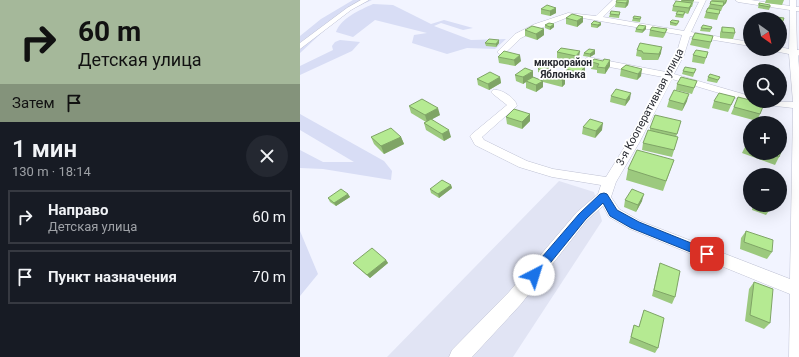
<!DOCTYPE html>
<html lang="ru">
<meta charset="utf-8">
<style>
body{margin:0;font-family:Roboto,sans-serif;background:#242831;color:#f1f3f6;height:100vh;display:flex;flex-direction:column;font-size:15px;white-space:nowrap}
*{box-sizing:border-box;margin:0}
p{font-size:13px;color:#9ea1a6}
.icon{flex:none;width:22px;height:22px;fill:none;stroke:currentColor;stroke-width:2;stroke-linecap:round;stroke-linejoin:round}
.map{position:relative;flex:1;overflow:hidden}
.panel{display:flex;flex-direction:column;background:#171b24;width:300px}
.panel>*{flex:none}
.guide{background:#a5b89a;color:#111;overflow:hidden}
.needle{width:26px;rotate:147deg}
.buttons{position:absolute;left:443px;top:12px;display:grid;gap:8px}
.buttons a{display:grid;place-items:center;width:44px;height:44px;border-radius:50%;background:#171b24;box-shadow:0 4px 16px #0002;font-size:20px}
.pin{position:absolute;display:grid;place-items:center;width:34px;height:34px;color:#fff;margin:-17px;border-radius:8px;box-shadow:0 2px 6px #0006}
.me{position:absolute;width:44px;margin:-22px;rotate:40deg;stroke-linejoin:round;filter:drop-shadow(0 0 3px #0008)}
.turn{display:flex;align-items:center;gap:14px;height:84px;padding:0 12px;font-size:18px}
.turn .icon{width:52px;height:52px;stroke-width:2.5}
.turn b{display:block;font-size:28px;line-height:34px}
.then{display:flex;align-items:center;height:38px;padding:0 12px;background:#0003;gap:8px;font-size:15px}
.round{display:grid;place-items:center;flex:none;width:42px;height:42px;border-radius:21px;background:#242831}
.summary{display:flex;align-items:center;justify-content:space-between;height:68px;padding:0 12px}
h1{font-size:24px;font-weight:600;line-height:30px}
ul{padding:0;list-style:none}
li{display:flex;align-items:center;gap:12px;height:54px;margin:0 8px 6px;padding:0 4px;border:2px solid #363941;border-radius:0px}
li div{flex:1}
li b{display:block;font-size:15px}
li em{font-style:normal}
main{display:flex;flex:1;min-height:0}
.map>svg:first-child{display:block}
.built{fill:#e1e4f4}
.green{fill:#d8ddf5}
.lines{fill:none;stroke-linecap:round;stroke-linejoin:round}
.lane-casing{stroke:#bec1d3;stroke-width:1}
.street-casing{stroke:#bec1d3;stroke-width:1}
.lane{fill:#fff;fill-rule:evenodd}
.street{fill:#fff;fill-rule:evenodd}
.wall{fill:#9cc97e}
.shaded-wall{fill:#7fa466}
.building{fill:#b5ea92;stroke:#7fa466}
.route{fill:#1a73e8;stroke:#114b97}
.labels{text-anchor:middle;dominant-baseline:central;stroke-width:3.5;stroke-linejoin:round;paint-order:stroke}
.far-neighbourhood-label{font-size:10px;font-weight:bold;fill:#282a31;stroke:#fff}
.street-label{font-size:11px;fill:#282a31;stroke:#fff}
</style>
<main>
<section class="panel">
<div class="guide">
<div class="turn"><svg class="icon" aria-label="right" viewBox="0 0 24 24"><path d="M7 20v-9h11M14 6l5 5-5 5"/></svg><div><b>60 m</b>Детская улица</div></div>
<div class="then">Затем<svg class="icon" aria-label="arrive" viewBox="0 0 24 24"><path d="M6 21V4h12l-3 4 3 4H6"/></svg></div>
</div>
<div class="summary"><div><h1>1 мин</h1><p>130 m · 18:14</p></div><a class="round"><svg class="icon" aria-label="close" viewBox="0 0 24 24"><path d="M6 6l12 12M18 6L6 18"/></svg></a></div>
<ul>
<li><svg class="icon" aria-label="right" viewBox="0 0 24 24"><path d="M7 20v-9h11M14 6l5 5-5 5"/></svg><div><b>Направо</b><p>Детская улица</p></div><em>60 m</em></li>
<li><svg class="icon" aria-label="arrive" viewBox="0 0 24 24"><path d="M6 21V4h12l-3 4 3 4H6"/></svg><div><b>Пункт назначения</b></div><em>70 m</em></li>
</ul>
</section>
<div class="map">
<svg width="499" height="357" viewBox="0 0 499 357">
<rect width="100%" height="100%" fill="#f2f4ff"/>
<path class="built" d="M259,181L294,192L302,221L213,357H87Z"/>
<path class="green" d="M53,0H72L43,13L0,53V36L21,19Z
M73,4L93,5L131,24L144,20L173,28L163,30L141,23L134,26L171,40L206,39L195,49L167,48L147,54L112,43L114,35L127,33L75,20L53,37L36,32C41,18 60,10 73,4Z
M40,40L60,42L52,51L0,75V66L33,50L32,46L35,42Z
M0,114L84,161L92,171L91,180L23,169L0,168V150L23,162H54L0,130Z
M0,231L18,274L0,296Z"/>
<g class="lines">
<defs>
<path id="lane" d="M375,0H402L404,1L402,2L377,1Z"/>
<path id="street" d="M61,0H69L51,10L0,49V43L47,8Z
M313,0H320L303,17L384,31L400,0H406L391,32L450,42V46L390,36L384,55L374,74L450,96V101L493,102L489,54L474,51L473,49H480V47L489,49L490,10L438,2L435,0H451L490,6V0H496V7H499V11H496L497,50H499V56L498,55L499,68V357H489L490,294L330,229L309,217L303,206L287,220L221,304L172,357H149L152,350L209,292L277,212L298,194L301,185L252,177L219,167L175,145L170,136L172,134L207,105L193,94L191,92L193,90C200,88 216,98 217,106L182,137L184,140L227,161L253,169L306,177L327,143L363,77L288,63L284,60L288,57L366,72L376,55L382,35L271,16L241,28L221,38L204,54L201,55L197,52L215,34L235,24L268,13L296,16ZM372,79L446,101H453L458,104L493,108L490,279L340,221L319,209L311,197L316,182L339,143Z"/>
</defs>
<use href="#lane" class="lane-casing"/>
<use href="#street" class="street-casing"/>
<use href="#lane" class="lane"/>
<use href="#street" class="street"/>
</g>
<path class="wall" d="M329,0L328,5L325,8L315,7L316,2Z
M381,0H394L392,7H391L388,14L385,13L383,18L375,17L377,12L372,11L373,6L381,2Z
M412,0H427L426,3L423,6L421,11H420L417,20L404,18L406,12Z
M466,0H484L482,5L465,3Z
M459,3L470,7L469,10L458,8Z
M256,8V13L250,16L241,14V9Z
M320,12L319,18L309,17L310,14Z
M283,17V22L277,27L266,24V18Z
M341,17L340,22L332,21L333,18Z
M484,18L482,25V31L480,37V19Z
M379,21L378,24L376,26L370,25V22Z
M301,23V25L297,28L291,27V24Z
M254,24V27L250,30L245,28V25Z
M412,27L410,32L400,31L401,28Z
M422,27L435,33L433,39L420,38V33Z
M244,29V35L237,40L225,36V30Z
M336,29H346L342,33L335,32Z
M367,29L365,35L363,38L349,36L350,30Z
M447,32H450V42L445,41V38Z
M413,36L409,49L390,45L392,39Z
M199,40V43L196,47L186,46L185,43Z
M261,48L279,58L276,62L257,58V52Z
M295,50V54L290,57L283,56L284,53Z
M337,50L361,53L358,60H342L341,57L336,56Z
M408,52L404,64L392,62L393,55Z
M198,57L221,61L215,66L199,63Z
M294,59L310,66L305,74L297,73V70L291,69L292,62Z
M326,65L341,76L337,80L320,76L321,69Z
M285,66V73L279,79L265,76L266,69Z
M238,69L249,70L244,74L238,72Z
M396,69L393,77L382,74L383,71Z
M215,75L233,77L243,81V75L265,77V84L262,87L243,82V87L236,92L226,88V82L223,84L216,81Z
M480,76V84L484,93L480,100Z
M200,77L201,83L189,90L178,85L177,79Z
M408,77H420L417,83L407,81Z
M397,81L392,94L376,90L377,84Z
M311,96L330,99L325,106L310,102Z
M435,97L428,112L412,108L414,101Z
M438,97L460,114L457,121L431,114Z
M369,100L387,101L382,111L367,107Z
M109,106L140,115L132,119L151,137L144,141L126,130L124,123L126,122L111,113Z
M206,117L230,121L222,129L207,124Z
M381,121L376,137H378L372,157L342,150L343,143L350,131V128Z
M283,127L302,130L295,138L282,134Z
M71,137H101L104,144L84,154L74,144Z
M450,137V153H480L479,157L475,165L442,153Z
M374,160L363,191L326,180L328,169Z
M151,185L152,188L139,198L131,193L130,189Z
M48,194L50,197L36,206L30,202L28,198Z
M325,200L342,201L336,212L324,207Z
M453,205H471V208L466,215L452,210Z
M446,231L472,252L467,259L440,249L441,238Z
M86,260L88,263L70,278L56,266L53,263Z
M360,263L375,297L372,304L352,296L358,270Z
M454,282L470,323L464,329L445,321L449,289Z
M344,310L358,348L355,353L329,343L334,325L339,327Z"/>
<path class="shaded-wall" d="M329,0L328,5L325,8L326,3Z
M426,0H427L426,3L423,6Z
M392,3L390,9L388,14L389,8Z
M256,8V13L250,16V11Z
M283,17V22L277,27V21Z
M301,23V25L297,28L298,25Z
M254,24V27L250,30V27Z
M346,26V29L342,33L343,30Z
M244,29V35L237,40L236,34Z
M199,40V43L196,47V44Z
M362,47L361,53L358,60L359,54Z
M295,50V54L290,57V54Z
M280,51L279,58L276,62V56Z
M220,55L221,61L215,66L214,60Z
M310,60V66L305,74V68Z
M249,66V70L244,74V70Z
M285,66V73L279,79L280,73Z
M342,69L341,76L337,80L338,74Z
M233,71V77L226,81V82L223,84V77Z
M200,77L201,83L189,90L188,84Z
M265,77V84L262,87V80Z
M243,81V87L236,92V85Z
M331,93L330,99L325,106L326,100Z
M389,94L387,101L382,111L384,104Z
M138,108L140,115L127,122L125,115Z
M230,114V121L222,129V122Z
M303,123L302,130L295,138L296,131Z
M149,130L151,137L144,141L142,134Z
M101,137L104,144L84,154L81,146Z
M151,185L152,188L139,198L138,194Z
M48,194L50,197L36,206L34,203Z
M344,194L342,201L336,212L338,205Z
M86,260L88,263L70,278L67,275Z"/>
<path class="building" d="M317,0H328L326,3L316,2Z
M382,0H394L393,1Z
M376,1L392,3L389,8L373,6Z
M411,1L424,2L423,6L410,4Z
M459,3L470,5V7L459,5Z
M247,5L256,8L250,11L241,9Z
M408,8L420,10L419,14L406,12Z
M311,11L320,12L319,15L310,14Z
M378,11L385,12L383,15L376,14Z
M272,14L283,17L277,21L266,18Z
M334,16L341,17L340,19L333,18Z
M469,16L484,18L482,23H480V19H468Z
M372,20L379,21L377,24L370,22Z
M294,21L301,23L298,25L291,24Z
M249,23L254,24L250,27L245,25Z
M480,24L484,25L482,31H480Z
M339,25L346,26L343,30L336,29Z
M403,25L412,27L411,29L401,28Z
M232,26L244,29L236,34L225,30Z
M352,27L367,29L365,33L350,30Z
M422,27L434,28L435,33L422,32Z
M447,32H450V36L448,35Z
M395,33L413,36L411,42L392,39Z
M189,39L199,40L196,44L185,43Z
M340,43L362,47L359,54L343,53L342,51L337,50Z
M261,48L280,51L276,56L257,52Z
M289,49L295,50L290,54L284,53Z
M396,50L408,52L406,58L393,55Z
M204,51L220,55L214,60L198,57Z
M294,59L303,61L304,59L310,60L305,68L297,67L299,64L292,62Z
M271,63L285,66L280,73L266,69Z
M242,65L249,66L244,70L238,69Z
M326,65L342,69L338,74L321,69Z
M385,67L396,69L394,73L383,71Z
M465,67L479,69V71H465Z
M225,68L233,71L223,77L215,75Z
M190,72L200,77L188,84L177,79Z
M246,72L265,77L262,80L243,75Z
M410,74L420,77L418,80L408,77Z
M233,77L243,81L236,85L226,81Z
M381,77L397,81L394,88L377,84Z
M480,84L484,85V93H480Z
M316,89L331,93L326,100L311,96Z
M374,90L389,94L384,104L369,100Z
M419,93L435,97L431,105L414,101Z
M438,97L450,100V101H453L464,104L460,114L434,107Z
M122,99L138,108L125,115L109,106Z
M214,109L230,114L222,122L206,117Z
M355,115L381,121L377,134L350,128Z
M131,119L149,130L142,134L124,123Z
M290,119L303,123L296,131L283,127Z
M91,128L101,137L81,146L71,137Z
M348,130L378,137L374,150L343,143Z
M450,137V148L446,146Z
M480,146L483,147L479,157L466,153H480Z
M337,150L374,160L366,181L328,169Z
M142,180L151,185L138,194L130,189Z
M41,189L48,194L34,203L28,198Z
M332,189L344,194L338,205L325,200Z
M461,205H471V208Z
M446,231L473,240L472,252L444,242Z
M72,248L86,260L67,275L53,263Z
M360,263L380,271L375,297L354,290Z
M454,282L473,289L470,323L450,315Z
M344,310L364,318L358,348L331,337L334,325L339,327Z"/>
<path class="route" d="M304,193L307,194L317,210L339,222L411,251L413,254L411,257L407,258L403,257L331,228L310,216L303,203L286,219L238,278L234,280L230,278L228,275L230,271L279,214L300,194Z"/>
<g class="labels">
<g class="far-neighbourhood-label">
<text x="263" y="62">микрорайон<tspan x="263" dy="12">Яблонька</tspan></text>
</g>
<g class="street-label">
<text transform="translate(350 107) rotate(-62)">3-я Кооперативная улица</text>
</g>
</g>
</svg>
<div class="buttons">
<a><svg class="needle" viewBox="-14 -14 28 28"><path d="M0-13l5 13h-10z" fill="#e53935"/><path d="M0 13l5-13h-10z" fill="#9ea1a6"/></svg></a>
<a><svg class="icon" aria-label="search" viewBox="0 0 24 24"><circle cx="10" cy="10" r="6"/><path d="M15 15l6 6"/></svg></a>
<a>+</a>
<a>−</a>
</div>
<div class="pin" style="left:407px;top:254px;background:#d93025"><svg class="icon" aria-label="arrive" viewBox="0 0 24 24"><path d="M6 21V4h12l-3 4 3 4H6"/></svg></div>
<svg class="me" style="left:234px;top:275px" viewBox="-20 -20 40 40"><circle r="19" fill="#fff"/><path d="M0-13L10 11 0 6-10 11z" fill="#1a73e8"/></svg>
</div>
</main>
